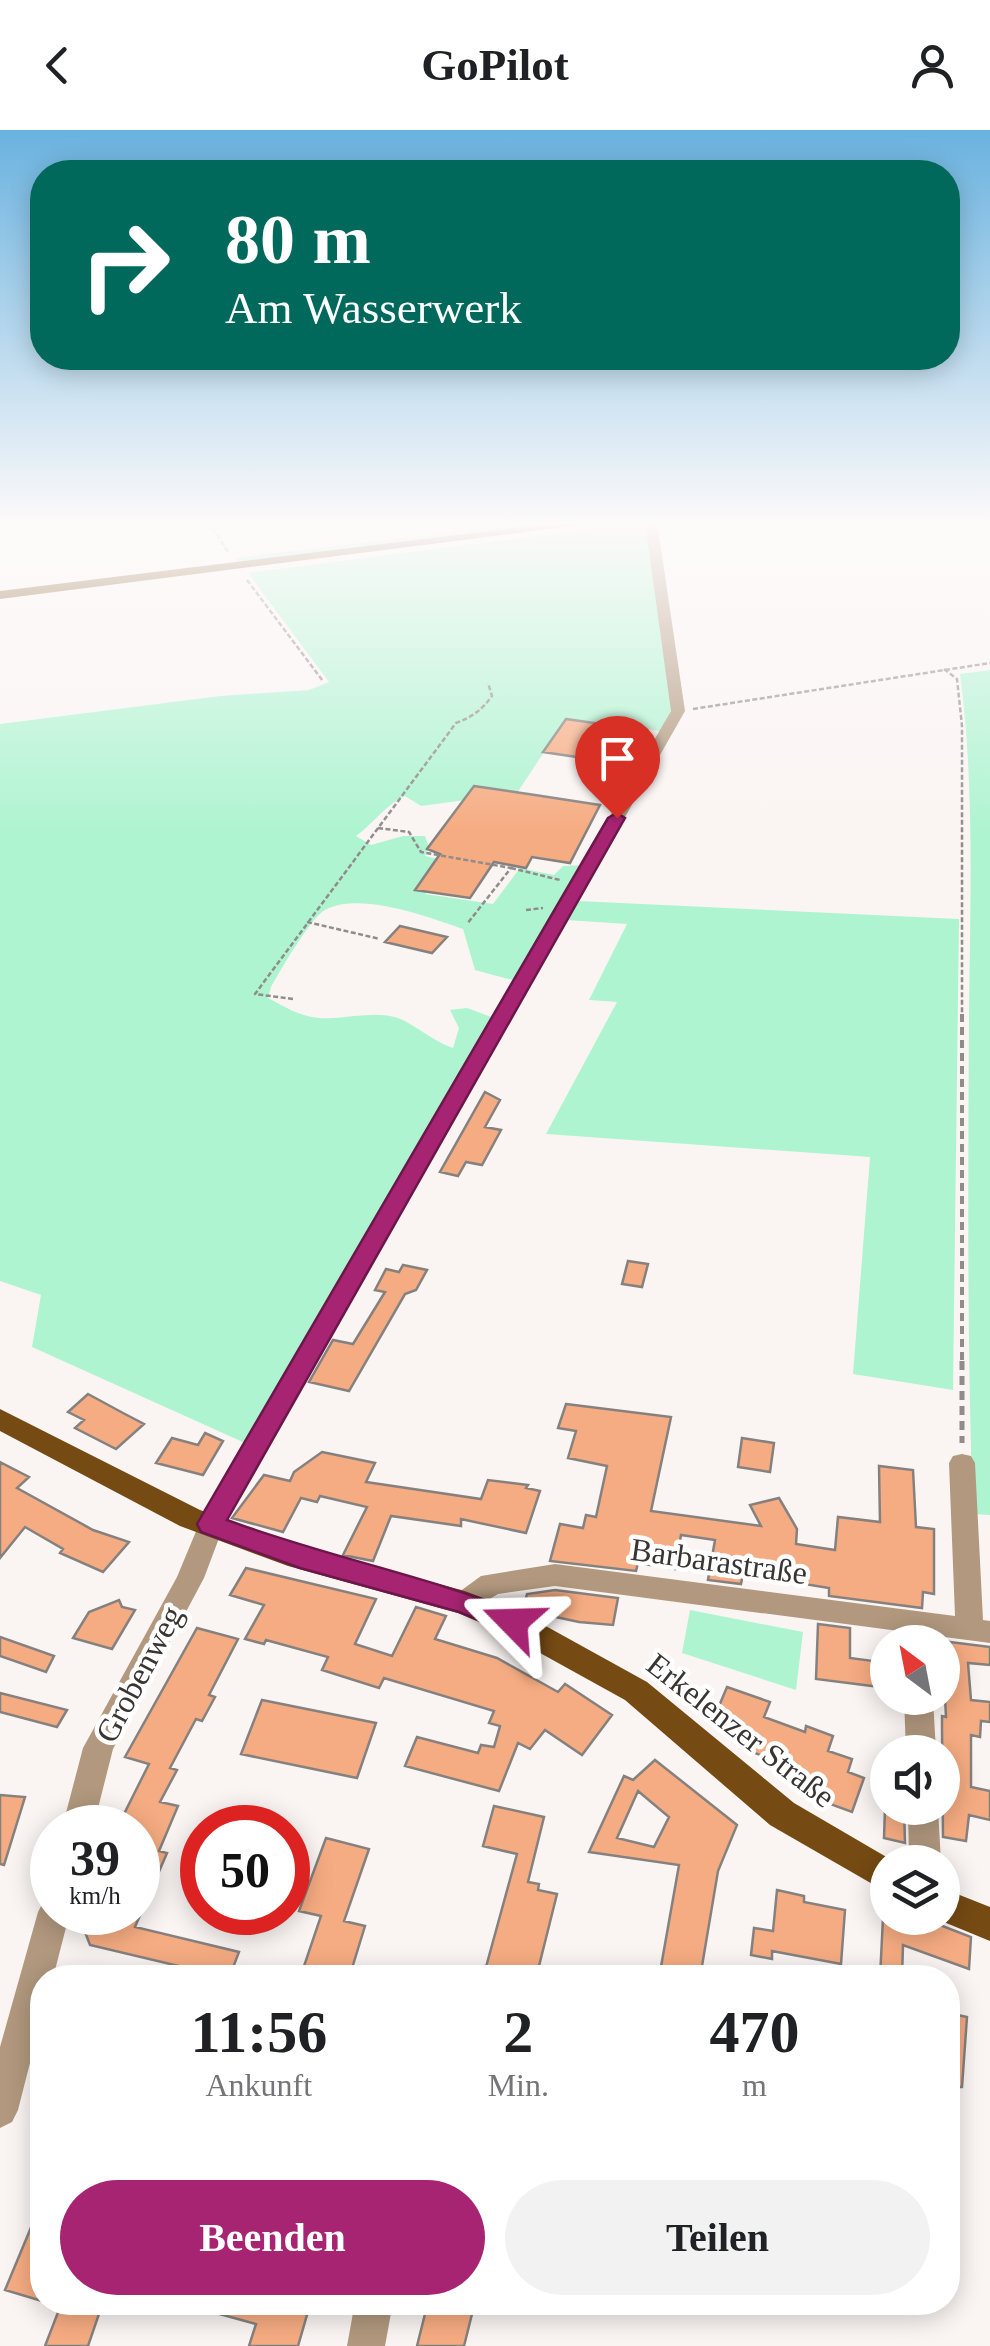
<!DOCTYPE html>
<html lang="de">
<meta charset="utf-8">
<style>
body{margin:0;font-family:Georgia,serif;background:#f2f2f2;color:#202124;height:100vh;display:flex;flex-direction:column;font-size:38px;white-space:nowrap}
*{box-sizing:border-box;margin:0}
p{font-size:32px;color:#757577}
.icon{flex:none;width:55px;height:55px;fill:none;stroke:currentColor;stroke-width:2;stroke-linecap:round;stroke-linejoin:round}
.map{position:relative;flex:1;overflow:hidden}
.sheet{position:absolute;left:30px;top:1835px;width:930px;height:350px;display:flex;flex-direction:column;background:#fff;border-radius:40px;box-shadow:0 5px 25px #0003}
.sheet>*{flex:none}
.guide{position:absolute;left:30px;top:30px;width:930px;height:210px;border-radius:40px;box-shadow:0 5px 25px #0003;background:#00695c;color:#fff;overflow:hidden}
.needle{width:65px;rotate:328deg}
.controls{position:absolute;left:870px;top:1495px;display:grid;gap:20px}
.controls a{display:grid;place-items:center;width:90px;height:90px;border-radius:50%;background:#fff;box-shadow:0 5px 25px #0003;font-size:50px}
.speed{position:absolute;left:30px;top:1675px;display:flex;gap:20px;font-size:50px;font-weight:700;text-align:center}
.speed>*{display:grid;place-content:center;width:130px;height:130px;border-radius:50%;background:#fff;box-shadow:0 5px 25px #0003;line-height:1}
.speed small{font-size:25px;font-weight:400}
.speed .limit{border:15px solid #d22;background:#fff;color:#111}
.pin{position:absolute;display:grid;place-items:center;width:85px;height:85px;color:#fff;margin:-102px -42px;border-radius:50% 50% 50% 0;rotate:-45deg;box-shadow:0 0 10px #0007}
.pin .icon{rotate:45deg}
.me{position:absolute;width:110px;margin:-55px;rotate:292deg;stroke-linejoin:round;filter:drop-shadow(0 0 8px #0008)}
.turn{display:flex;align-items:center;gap:35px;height:210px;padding:0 30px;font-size:45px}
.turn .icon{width:130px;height:130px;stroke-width:2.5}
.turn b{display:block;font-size:70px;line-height:85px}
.eta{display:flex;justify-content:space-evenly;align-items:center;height:170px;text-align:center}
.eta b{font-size:60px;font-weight:700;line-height:70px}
.cta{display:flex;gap:20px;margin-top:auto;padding:20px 30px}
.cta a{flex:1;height:115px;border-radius:60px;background:#a62472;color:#fff;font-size:40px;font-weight:700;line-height:115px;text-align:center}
.cta a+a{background:#f2f2f2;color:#202124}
header{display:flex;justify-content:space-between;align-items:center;height:130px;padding:0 30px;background:#fff;font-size:45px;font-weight:700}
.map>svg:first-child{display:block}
.green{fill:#aef4d1}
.building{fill:#f6ac82;stroke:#85817f;stroke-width:2.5;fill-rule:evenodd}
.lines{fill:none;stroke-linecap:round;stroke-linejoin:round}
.path-far2{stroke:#8f8c8b;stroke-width:2.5;stroke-dasharray:5 2.5;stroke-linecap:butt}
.path-far1{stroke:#8f8c8b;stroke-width:4;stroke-dasharray:8 5;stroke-linecap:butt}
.path{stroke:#8f8c8b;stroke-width:5;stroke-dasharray:9 6;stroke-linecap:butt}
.minor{fill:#b1987e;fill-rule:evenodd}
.major{fill:#754a13;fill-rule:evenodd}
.route{fill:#a62472;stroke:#6c174a;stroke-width:2.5}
.labels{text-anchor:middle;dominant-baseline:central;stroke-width:9;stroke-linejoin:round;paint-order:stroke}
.near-street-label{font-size:32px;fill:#383635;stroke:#fff}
</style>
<header><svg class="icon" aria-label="back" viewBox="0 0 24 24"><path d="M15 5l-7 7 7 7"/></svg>GoPilot<svg class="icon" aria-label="person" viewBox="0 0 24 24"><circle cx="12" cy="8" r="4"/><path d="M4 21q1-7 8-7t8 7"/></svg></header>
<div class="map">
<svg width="990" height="2216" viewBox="0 0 990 2216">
<rect width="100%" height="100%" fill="#faf5f3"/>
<path class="green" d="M535,392H576L241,433L235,428Z
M646,392L672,578L661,601L566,589L517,663L421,676L405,666C385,675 374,693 356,706L371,715L403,706H425L429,717L425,726L454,733L425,764L493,774L520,738L554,745L563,736L584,735L516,851L475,840L463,799C428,787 360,761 325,780C311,787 280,841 271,857L268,868C283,876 301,887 319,888C344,890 373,880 398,888C416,895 432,911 453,918L459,898L450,880L467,878L494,888L245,1313L32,1217L41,1165L0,1151V594L220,566L309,560L329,552L248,443Z
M990,540V1385L973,1384C967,1218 968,1053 969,887C970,774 975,657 960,544Z
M578,771L959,789L953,1260L853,1244L870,1027L546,1004L617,872L589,870L627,794L566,790Z
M690,1480L803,1502L796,1560L682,1523Z"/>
<path class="building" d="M566,589L644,600L624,634L543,622Z
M474,656L535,665L600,675L570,733L532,727L526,738L494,732L470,768L415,760L440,724L427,719Z
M400,796L447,807L432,823L385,812Z
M485,962L500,970L485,997L501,1000L482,1035L466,1032L458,1046L440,1042Z
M628,1131L648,1134L642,1157L622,1154Z
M403,1135L427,1140L416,1160L405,1164L349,1261L309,1252L333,1210L353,1214L385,1162L375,1160L386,1139L399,1142Z
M88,1264L123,1283L144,1294L116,1319L75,1298L84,1290L68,1282Z
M566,1274L671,1287L651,1381L761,1396L750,1375L779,1368L797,1399L796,1414L835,1420L838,1387L880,1392L879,1336L913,1340L916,1397L934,1399V1464L923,1462L922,1478L829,1466V1458L743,1444L741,1454L708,1450L715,1410L681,1405L675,1439L638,1433L636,1441L550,1431L560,1394L583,1398L586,1385L596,1387L607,1336L568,1328L576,1301L558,1298Z
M205,1303L223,1311L203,1345L156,1333L172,1308L198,1315Z
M742,1308L774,1313L770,1342L738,1337Z
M322,1322L375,1333L366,1352L481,1369L488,1350L528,1355L526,1358L540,1361L526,1403L461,1389V1396L391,1386L373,1431L343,1425L367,1377L320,1366L317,1372L301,1368L283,1402L232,1388L264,1345L290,1351L294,1342Z
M0,1332L29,1347L17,1358L93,1400L129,1412L103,1442L60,1423L63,1419L25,1397L0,1428Z
M246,1438L376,1469L355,1514L392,1526L416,1477L446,1486L435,1509L497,1528L558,1562L565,1554L612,1585L582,1625L545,1600L530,1619L518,1613L499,1661L405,1636L417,1607L478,1623L481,1615L494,1617L500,1596L489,1593L494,1581L384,1548L379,1558L322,1540L328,1527L266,1510L264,1514L245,1509L264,1475L230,1465Z
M555,1460L618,1468L613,1495L579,1492L523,1480L527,1464Z
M119,1470L122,1477L135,1480L112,1519L73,1508L89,1482Z
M818,1494L850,1498V1528L888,1533V1558L816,1549Z
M197,1498L238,1509L209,1565L215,1567L202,1591L196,1589L170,1638L177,1640L160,1672L178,1676L159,1721L167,1723L135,1797L239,1822L229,1848L90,1815L85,1802L94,1782H138V1698H117L149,1634L125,1627Z
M0,1507L54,1526L46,1542L0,1526Z
M942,1511L990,1517V1535L968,1533L971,1570L990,1572V1592L981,1591L980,1607L971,1605V1657L990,1661V1690L969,1685L966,1711L943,1707L942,1600V1586L946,1587Z
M727,1557L770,1572L764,1587L805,1602L806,1596L833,1606L828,1621L852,1629L848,1642L864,1648L852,1682L811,1667L817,1651L789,1642L792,1636L749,1621L753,1609L719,1596L722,1590L714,1588Z
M0,1563L67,1580L57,1597L0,1582Z
M262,1570L376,1593L357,1648L241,1624Z
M655,1630L737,1695L718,1741L700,1848H659L679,1735L589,1722L624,1646L633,1650ZM638,1661L669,1687L654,1717L617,1708Z
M0,1665L25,1667L4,1735L0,1734Z
M494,1676L544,1687L528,1752L539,1754L538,1760L557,1764L536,1848H483L517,1724L483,1716Z
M885,1678H904L905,1713L884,1708Z
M326,1708L369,1719L344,1791L365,1796L349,1848H300L321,1786L299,1781Z
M777,1760L804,1766V1772L845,1780L841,1834L772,1821V1829L751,1825L754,1798L773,1801Z
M883,1788H922L971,1807L969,1839L903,1815L902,1848H880Z
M948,1883L967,1887L962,1957H948Z
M42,2071V2171L5,2160Z
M62,2172H83L81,2180L99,2184L88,2216H45Z
M199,2172H291L309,2178L298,2216H249L256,2194L198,2178Z
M428,2172H475L464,2216H417Z"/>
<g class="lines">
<path class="path-far2" d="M209,392L228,422
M615,395L635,393
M247,450L323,551
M944,539L957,549L962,596V887
M693,579L990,533
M378,698L409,702L421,722L511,738L467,794
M511,738L560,750
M526,780L543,778
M307,792L380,809
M293,869L255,864L456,593C472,587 482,580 492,566L488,553"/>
<path class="path-far1" d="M962,884V1233"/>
<path class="path" d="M962,1231V1313"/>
<path class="minor" d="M645,392H657L685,581L224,1395L204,1448L113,1619L93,1698H62L83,1618L177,1447L202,1387L671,581Z
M962,1324L971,1326L975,1333L983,1490L990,1491V1513L555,1456L498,1464L465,1484L455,1481L451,1473L455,1465L481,1446L555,1434L955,1486L949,1333L953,1326Z
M904,1568H933L936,1622H906Z
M908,1678H938L941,1732H909Z
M52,1768V1782H70L53,1848H42V1886L18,1980L12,1992L0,1998V1917L38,1782L43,1772Z
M355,2172H393L385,2216H347Z"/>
<path class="major" d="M562,392H604L0,469V461Z
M0,1279L200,1380L304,1418L465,1461L524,1484L647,1552L794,1673L895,1732H888V1763L770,1695L625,1570L502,1502L458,1483L288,1436L180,1396L0,1301Z
M942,1758L990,1777V1811L934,1788H942Z"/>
</g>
<linearGradient id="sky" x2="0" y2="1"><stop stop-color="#69b2df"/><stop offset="0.56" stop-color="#fdfafa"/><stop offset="1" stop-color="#fdfafa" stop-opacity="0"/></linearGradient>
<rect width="990" height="702" fill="url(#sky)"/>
<path class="route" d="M617,683L625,688L227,1390C324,1426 427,1446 523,1484L527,1492L523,1501L513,1504L459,1482L300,1438L201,1402L197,1394L201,1387L608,688Z"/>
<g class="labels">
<g class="near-street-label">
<text transform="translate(719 1431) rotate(8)">Barbarastraße</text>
<text transform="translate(139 1544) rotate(-62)">Grobenweg</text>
<text transform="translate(741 1600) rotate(38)">Erkelenzer Straße</text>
</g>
</g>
</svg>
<div class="controls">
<a><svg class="needle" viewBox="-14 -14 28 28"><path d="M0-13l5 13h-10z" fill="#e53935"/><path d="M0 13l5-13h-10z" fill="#757577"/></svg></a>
<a><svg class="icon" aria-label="sound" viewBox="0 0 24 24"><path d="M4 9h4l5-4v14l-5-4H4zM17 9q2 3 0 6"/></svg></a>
<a><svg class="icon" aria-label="layers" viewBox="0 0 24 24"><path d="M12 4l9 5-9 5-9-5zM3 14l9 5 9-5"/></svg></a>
</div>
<div class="speed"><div>39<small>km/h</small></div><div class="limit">50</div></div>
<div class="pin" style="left:617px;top:688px;background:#d93025"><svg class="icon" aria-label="arrive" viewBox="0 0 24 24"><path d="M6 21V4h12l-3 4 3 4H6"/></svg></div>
<svg class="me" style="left:513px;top:1492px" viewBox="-20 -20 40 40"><path d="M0-17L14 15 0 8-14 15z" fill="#a62472" stroke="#fff" stroke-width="4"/></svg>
<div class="guide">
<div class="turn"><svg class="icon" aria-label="right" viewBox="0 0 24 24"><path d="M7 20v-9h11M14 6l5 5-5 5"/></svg><div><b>80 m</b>Am Wasserwerk</div></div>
</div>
<section class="sheet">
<div class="eta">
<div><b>11:56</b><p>Ankunft</p></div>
<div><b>2</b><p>Min.</p></div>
<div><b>470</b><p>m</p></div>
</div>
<div class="cta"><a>Beenden</a><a>Teilen</a></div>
</section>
</div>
